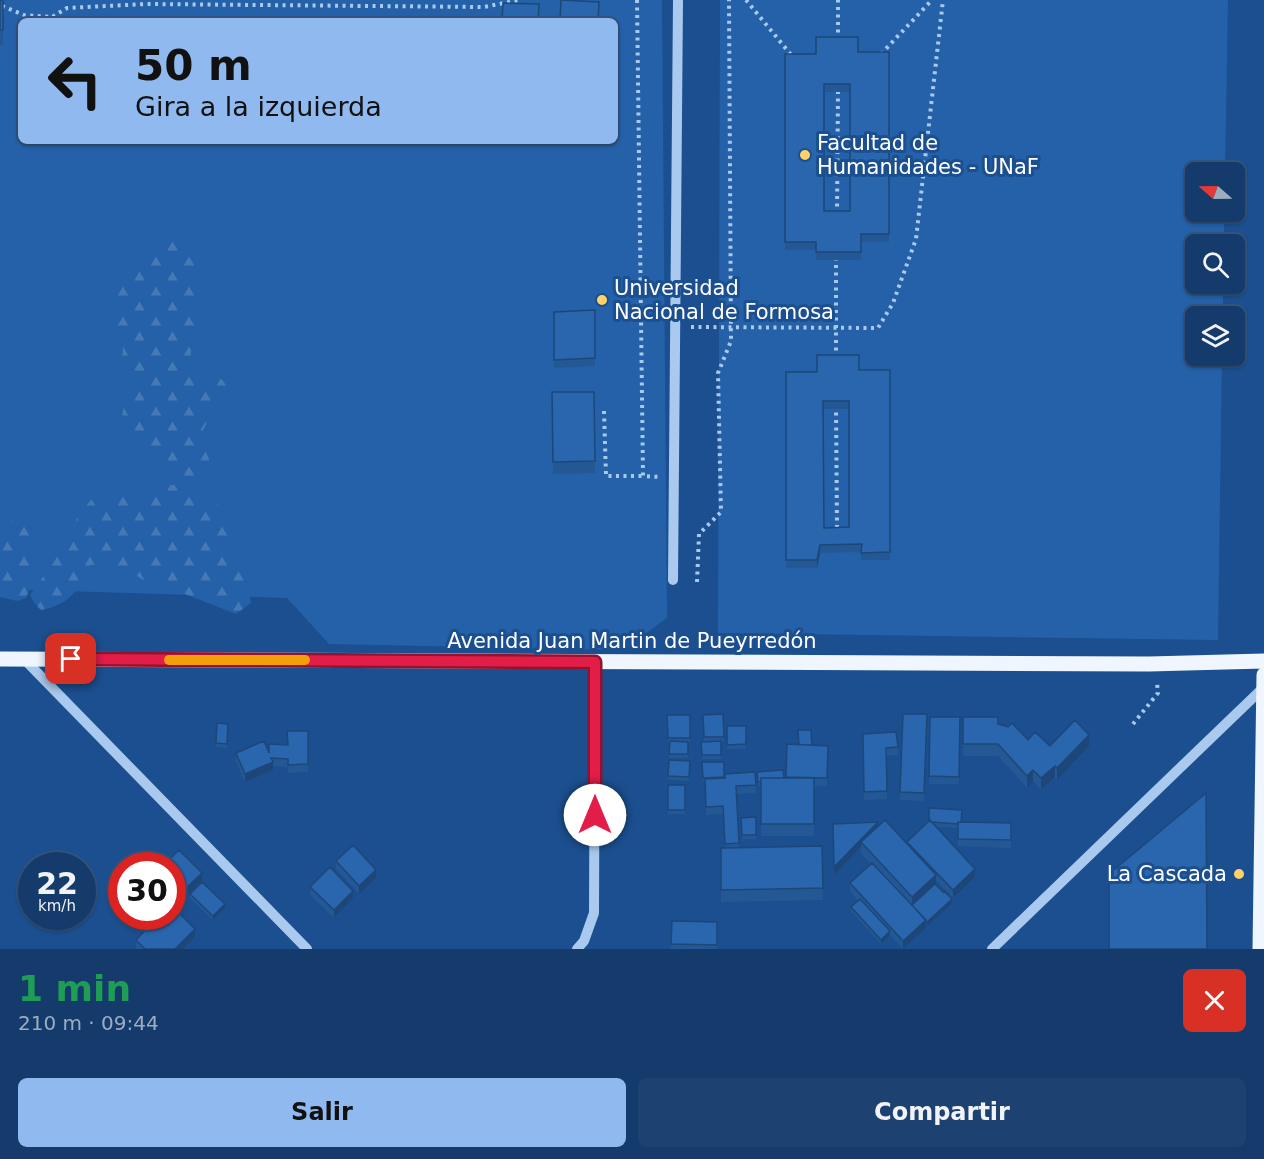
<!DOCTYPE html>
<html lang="es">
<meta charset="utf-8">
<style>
body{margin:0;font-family:"DejaVu Sans",sans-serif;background:#1d4271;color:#f1f3f6;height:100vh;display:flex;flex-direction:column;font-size:22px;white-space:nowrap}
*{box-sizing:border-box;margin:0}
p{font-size:20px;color:#9dadc1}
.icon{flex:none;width:33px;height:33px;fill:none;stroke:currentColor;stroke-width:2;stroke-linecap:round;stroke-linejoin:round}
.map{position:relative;height:949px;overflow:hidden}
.drawer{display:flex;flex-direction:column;background:#143b6b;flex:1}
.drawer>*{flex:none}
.top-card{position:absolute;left:18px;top:18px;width:600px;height:126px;border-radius:9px;box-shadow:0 2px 4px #0004,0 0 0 2px #33557e;background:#90b9f0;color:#111;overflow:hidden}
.needle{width:39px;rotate:290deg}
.controls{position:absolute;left:1185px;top:162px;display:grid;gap:12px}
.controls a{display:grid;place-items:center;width:60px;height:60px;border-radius:9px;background:#143b6b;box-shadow:0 2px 4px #0004,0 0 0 2px #33557e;font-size:30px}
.speed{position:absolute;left:18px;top:852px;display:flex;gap:12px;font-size:30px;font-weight:700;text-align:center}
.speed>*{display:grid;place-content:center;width:78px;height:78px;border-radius:50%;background:#143b6b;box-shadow:0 2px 4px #0004,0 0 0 2px #33557e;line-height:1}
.speed small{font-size:15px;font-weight:400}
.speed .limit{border:9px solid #d22;background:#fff;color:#111}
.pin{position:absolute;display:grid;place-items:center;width:51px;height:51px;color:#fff;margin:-26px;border-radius:12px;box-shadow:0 3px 9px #0006}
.me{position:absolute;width:66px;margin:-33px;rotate:0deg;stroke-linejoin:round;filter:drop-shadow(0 0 4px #0008)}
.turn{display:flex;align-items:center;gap:21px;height:126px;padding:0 18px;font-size:27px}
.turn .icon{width:78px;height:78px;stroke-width:2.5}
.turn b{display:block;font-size:42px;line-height:51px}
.round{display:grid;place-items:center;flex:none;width:63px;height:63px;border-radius:9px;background:#1d4271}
.head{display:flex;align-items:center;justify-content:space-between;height:102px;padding:0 18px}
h1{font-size:36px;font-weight:700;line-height:45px;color:#1e9e55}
.primary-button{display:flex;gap:12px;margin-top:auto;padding:12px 18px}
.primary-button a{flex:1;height:69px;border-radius:9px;background:#90b9f0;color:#111;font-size:24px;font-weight:700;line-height:69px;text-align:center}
.primary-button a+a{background:#1d4271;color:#f1f3f6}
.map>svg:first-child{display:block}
.green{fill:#2461a8;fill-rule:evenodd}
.forest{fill:url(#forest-firs)}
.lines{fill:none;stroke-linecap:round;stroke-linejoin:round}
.path{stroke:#a9c9ee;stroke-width:4;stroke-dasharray:3 4.5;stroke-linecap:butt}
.minor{stroke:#a9c9ee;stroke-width:10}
.major{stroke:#f0f6ff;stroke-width:15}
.wall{fill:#245895;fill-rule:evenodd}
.shaded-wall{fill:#1d4779}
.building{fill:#2a66ad;stroke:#1d4779;stroke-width:1.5;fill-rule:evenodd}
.route-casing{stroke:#92132f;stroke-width:15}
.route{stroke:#e11d48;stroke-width:10}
.slow{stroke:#f59e0b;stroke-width:10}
.poi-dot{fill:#ffd166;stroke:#1b4f8f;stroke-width:2}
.labels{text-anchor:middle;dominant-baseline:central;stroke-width:6;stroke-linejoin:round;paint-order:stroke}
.poi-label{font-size:21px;fill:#fff;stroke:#1b4f8f;text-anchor:start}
.street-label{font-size:21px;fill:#fff;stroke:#1b4f8f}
</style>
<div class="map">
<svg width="1264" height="949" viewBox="0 0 1264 949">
<defs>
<pattern id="forest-firs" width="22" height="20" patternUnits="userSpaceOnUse" patternTransform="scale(1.5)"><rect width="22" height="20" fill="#2461a8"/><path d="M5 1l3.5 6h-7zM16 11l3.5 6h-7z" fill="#4579b5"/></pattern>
</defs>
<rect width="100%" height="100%" fill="#1b4f8f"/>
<path class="green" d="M0,0H662L667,618L623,650L329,644L287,598L0,589ZM21,21H615V141H21Z
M720,0H1228L1225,172H1196V212H1224V244H1196V284H1223V316H1196V356H1222L1218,640L718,633Z"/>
<path class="forest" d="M106,14L137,21H83L96,15Z
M156,240L184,242L193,246L198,253L201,261L194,298L200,314V324L191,350L190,368L196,376C212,376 218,371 227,387C225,413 209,413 202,433C198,446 214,457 208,469C204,479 194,482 186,486L216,502L227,518L231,553L248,585L251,603L236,614L185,594L152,585L135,575L116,574L100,564L91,565C77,591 71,604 41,610L35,604L30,595L54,562L80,513L93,498L129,497L166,485H177C155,467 142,442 122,422C122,394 139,398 120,369L123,350V341L117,332V322L112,305L129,269L149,246Z
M22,517C36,543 38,570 26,598L17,601L0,597V576L7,574C7,565 7,558 0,551V524Z"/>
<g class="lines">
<path class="path" d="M637,0L643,476L660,477
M746,0L792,56
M2,6L24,15L52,17L67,8L146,4L484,7L519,0
M838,40V0
M881,54L932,0
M837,214L838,90
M691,327L878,328L893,303L916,239L943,0
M836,358V255
M836,405L837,530
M604,411L606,476H643
M697,582L699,534L721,512L718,373L731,341L729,0
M1133,724L1158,693L1157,683"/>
<path class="minor" d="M673,580L678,0
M24,659L307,949
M577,949L584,941L594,913L595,662
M992,949L1264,687"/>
<path class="major" d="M0,659L1149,664L1264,661
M1260,949L1264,675"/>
</g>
<path class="wall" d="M0,0H3V45H0Z
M858,52H889V242H861V260H816V250H785V54ZM824,92H850V211H824Z
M595,310V366L554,368V312Z
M859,370H890V560H861V552L820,553L817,568H786V372ZM823,409H849V527L824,528Z
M552,392H594L595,473L553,474Z
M723,714L724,741H704L703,715Z
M903,714H927L924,801L900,800Z
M667,715H690V742H684H688V758H669L670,742H668Z
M930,717H960L959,784H929Z
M963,717L998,724L1028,740L1050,746H1089L1057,780L1055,777L1041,790L1033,781L1027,788L998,756H963Z
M217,723L228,724L227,748L216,747Z
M727,726H746V749H727Z
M308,731V772L288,773V767L273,766V770L245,782L236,761V753H269L288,745Z
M863,734L898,747V755L886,756L887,799L864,800Z
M721,741V759H702L701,742Z
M812,745L828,746L827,786H814V836H761V786H758L757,772L786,778Z
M669,760L690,761L689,781L668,780Z
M702,762L724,778L755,772L756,793L736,794L739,848L822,846L823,900L721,902V848H725L723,814L706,815L705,782H703Z
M668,785H685V814H668Z
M756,817V839H742L741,818Z
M929,822L1011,823V848L958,846V828L935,827L975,877L953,898L936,880V884L952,903L927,926L926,924V928L903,949L890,935L881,944L851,911V907L858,901L850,891V883L871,864L861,853V847L834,875L833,824L878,826L907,844V842Z
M336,861L376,878L359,894L336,869Z
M172,866L202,881L185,897L172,884Z
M310,887L353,898L334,918L310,895Z
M190,894L225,908L213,920L190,898Z
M672,921L717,922V949H671Z
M161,928L195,937L183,949H137L136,948V940Z"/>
<path class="shaded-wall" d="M820,545V553L817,568V560Z
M1089,735V746L1057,780V768Z
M273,762V770L245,782V774Z
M1055,766V777L1041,790V778Z
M1033,770V781L1027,788V776Z
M878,822V830L861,842V847L834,875V867Z
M975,869V877L953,898V890Z
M376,870V878L359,894V886Z
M202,873V881L185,897V889Z
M936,875V887L912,905V897Z
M353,891V898L334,918V910Z
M952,899V903L927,926V922Z
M225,904V908L213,920V916Z
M926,920V928L903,949V941Z
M195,929V937L183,949H175Z
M890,931V935L881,944V940Z"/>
<path class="building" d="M0,0H3V30H0Z
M561,0L599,2L598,21H560Z
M503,3L539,4L538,21H502Z
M816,37H858V52H889V234H861V252H816V242H785V54H816ZM824,84H850V211H824Z
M595,310V358L554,360V312Z
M817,355H859V370H890V552L861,553L862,544L820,545L817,560H786V372H817ZM823,401H849V527L824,528Z
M552,392H594L595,461L553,462Z
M723,714L724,737H704L703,715Z
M903,714H927L924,793L900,792Z
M667,715H690V738H668Z
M930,717H960L959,777L929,776Z
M963,717H998V724L1008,727L1012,723L1028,740L1035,732L1050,746L1075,720L1089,735L1057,768L1055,766L1041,778L1033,770L1027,776L998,744H963Z
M217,723L228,724L227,744L216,743Z
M727,726H746V744L727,745Z
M798,730H811L812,745H799Z
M287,731H308V764L288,765V759L271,758L273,762L245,774L236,753L264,741L269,753V744L288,745Z
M896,732L898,747L886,748L887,791L864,792L863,734Z
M670,741L688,742V754H669Z
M721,741V755H702L701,742Z
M787,744L828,746L827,778L786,777Z
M669,760L690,761L689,777L668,776Z
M702,762H724V777L703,778Z
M783,770L784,778H761V782H758L757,772Z
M755,772L756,785L736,786L739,843L725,844L723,806L706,807L705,779L725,778V774Z
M761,778H814V824H761Z
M668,785H685V810H668Z
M1206,793L1207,949H1109V874Z
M929,808L962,810L961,822H958V824L931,822L930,820L929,822Z
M756,817V835H742L741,818Z
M885,820L936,875L912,897L861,842Z
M930,820L975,869L953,890L907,842Z
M878,822L834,867L833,824Z
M958,822L1011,823V840L958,839Z
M353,845L376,870L359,886L336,861Z
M822,846L823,888L721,890V848Z
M179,850L202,873L185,889L172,876V866H163Z
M872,863L926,920L903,941L850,883Z
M330,867L353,891L334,910L310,887Z
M202,882L225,904L213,916L190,894Z
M935,884L943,892L944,891L952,899L927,922L912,905Z
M860,899L890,931L881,940L851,907Z
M177,911L195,929L175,949H145L136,940L154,921L161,928Z
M672,921L717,922V945L671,944Z"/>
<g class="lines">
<defs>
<path id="route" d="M71,659L595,662V815"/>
</defs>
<use href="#route" class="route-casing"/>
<use href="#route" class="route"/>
<path class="slow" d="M169,660H305"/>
</g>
<g class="poi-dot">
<circle cx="805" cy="155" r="6"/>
<circle cx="602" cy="300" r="6"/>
<circle cx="1239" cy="874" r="6"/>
</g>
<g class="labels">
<g class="poi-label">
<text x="817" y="143">Facultad de<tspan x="817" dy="24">Humanidades - UNaF</tspan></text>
<text x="614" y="288">Universidad<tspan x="614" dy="24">Nacional de Formosa</tspan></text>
<text x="1227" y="874" text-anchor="end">La Cascada</text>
</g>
<g class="street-label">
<text x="632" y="641">Avenida Juan Martin de Pueyrredón</text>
</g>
</g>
</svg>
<div class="controls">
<a><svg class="needle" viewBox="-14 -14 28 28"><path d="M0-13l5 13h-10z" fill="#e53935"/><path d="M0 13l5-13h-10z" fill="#9dadc1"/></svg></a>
<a><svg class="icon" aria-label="search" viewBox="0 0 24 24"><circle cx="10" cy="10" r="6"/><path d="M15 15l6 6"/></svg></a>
<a><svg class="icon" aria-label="layers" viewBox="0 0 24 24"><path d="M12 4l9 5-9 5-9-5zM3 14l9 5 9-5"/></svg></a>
</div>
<div class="speed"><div>22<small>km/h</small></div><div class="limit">30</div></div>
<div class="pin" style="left:71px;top:659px;background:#d93025"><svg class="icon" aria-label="arrive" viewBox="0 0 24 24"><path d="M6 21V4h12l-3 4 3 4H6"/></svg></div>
<svg class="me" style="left:595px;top:815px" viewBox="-20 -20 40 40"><circle r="19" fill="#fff"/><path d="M0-13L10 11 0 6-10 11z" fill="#e11d48"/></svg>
<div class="top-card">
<div class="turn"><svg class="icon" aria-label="left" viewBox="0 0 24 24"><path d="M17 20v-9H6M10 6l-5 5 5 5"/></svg><div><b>50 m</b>Gira a la izquierda</div></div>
</div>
</div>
<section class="drawer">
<div class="head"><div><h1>1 min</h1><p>210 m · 09:44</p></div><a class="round" style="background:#d93025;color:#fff"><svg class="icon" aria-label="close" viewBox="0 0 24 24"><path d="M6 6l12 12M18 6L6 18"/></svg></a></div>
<div class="primary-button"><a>Salir</a><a>Compartir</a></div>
</section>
